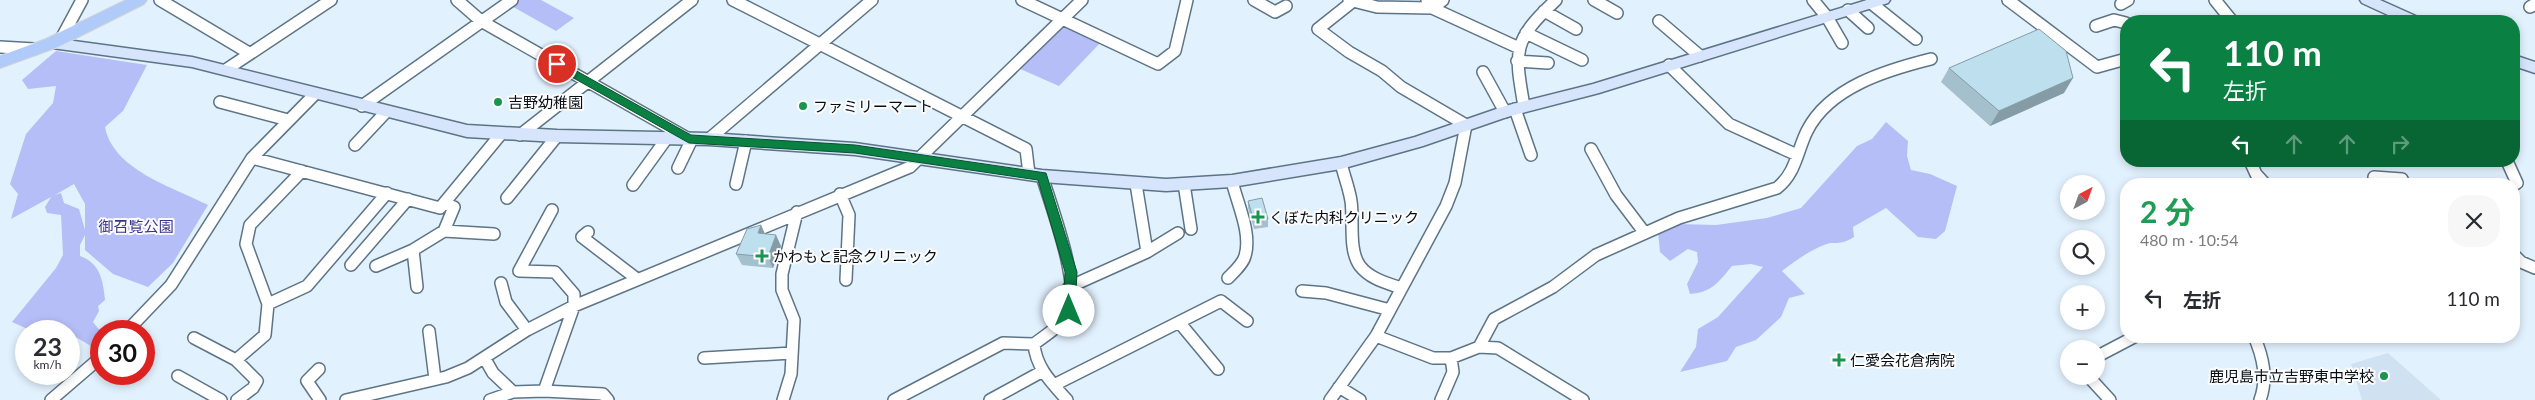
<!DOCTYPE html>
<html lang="ja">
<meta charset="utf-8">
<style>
body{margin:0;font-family:Lato,"Noto Sans JP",sans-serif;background:#f7f7f7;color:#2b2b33;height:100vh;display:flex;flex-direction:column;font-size:19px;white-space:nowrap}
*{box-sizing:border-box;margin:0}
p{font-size:16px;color:#7c7c81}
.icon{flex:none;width:28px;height:28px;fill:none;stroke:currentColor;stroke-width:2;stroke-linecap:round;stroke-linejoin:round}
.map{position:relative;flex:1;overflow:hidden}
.panel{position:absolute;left:2120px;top:178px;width:400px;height:165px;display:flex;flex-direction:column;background:#fff;border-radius:20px;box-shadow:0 2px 8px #0003}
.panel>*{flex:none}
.guide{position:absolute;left:2120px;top:15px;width:400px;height:152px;border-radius:20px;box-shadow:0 2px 8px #0003;background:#0b8043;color:#fff;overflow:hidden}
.needle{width:32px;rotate:41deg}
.controls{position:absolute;left:2060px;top:175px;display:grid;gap:10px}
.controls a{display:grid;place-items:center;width:45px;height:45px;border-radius:50%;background:#fff;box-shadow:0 2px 8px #0003;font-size:25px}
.speed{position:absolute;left:15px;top:320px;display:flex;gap:10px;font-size:25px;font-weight:700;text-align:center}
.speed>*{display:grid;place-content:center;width:65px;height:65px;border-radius:50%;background:#fff;box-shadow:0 2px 8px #0003;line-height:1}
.speed small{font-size:12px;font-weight:400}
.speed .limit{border:8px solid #d22;background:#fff;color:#111}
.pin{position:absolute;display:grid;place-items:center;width:42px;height:42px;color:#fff;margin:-21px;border:2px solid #fff;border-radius:50%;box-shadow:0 1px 5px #0007}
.me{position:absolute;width:55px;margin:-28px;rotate:0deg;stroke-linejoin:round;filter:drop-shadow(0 0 4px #0008)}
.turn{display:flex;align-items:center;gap:18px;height:105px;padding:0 20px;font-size:22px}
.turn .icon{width:65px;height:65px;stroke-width:2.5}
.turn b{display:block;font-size:35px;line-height:42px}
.lanes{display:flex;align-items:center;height:48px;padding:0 20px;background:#0003;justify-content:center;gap:25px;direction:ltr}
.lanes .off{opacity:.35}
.round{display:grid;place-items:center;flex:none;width:52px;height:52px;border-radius:20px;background:#f7f7f7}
.headline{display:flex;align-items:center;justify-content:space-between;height:85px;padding:0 20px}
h1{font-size:30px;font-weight:700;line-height:38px;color:#1e9e55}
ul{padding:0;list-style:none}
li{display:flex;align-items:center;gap:15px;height:70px;padding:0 20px}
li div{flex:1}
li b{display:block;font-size:19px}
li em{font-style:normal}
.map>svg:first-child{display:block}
.built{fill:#d0e2f2}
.green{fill:#b6bef8;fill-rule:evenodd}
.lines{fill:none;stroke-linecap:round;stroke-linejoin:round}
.street-casing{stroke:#5d7486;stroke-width:14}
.secondary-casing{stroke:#5d7486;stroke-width:3}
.primary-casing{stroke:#d2d3d5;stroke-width:2}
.street{stroke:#fff;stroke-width:11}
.secondary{fill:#d7e5fc;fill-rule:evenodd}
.primary{fill:#b0cbf9;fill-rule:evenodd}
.wall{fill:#a3c0cc}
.shaded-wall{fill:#859ca6}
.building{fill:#bedfed;stroke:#859ca6}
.route{fill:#0b8043;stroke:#07532c}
.poi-dot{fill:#1a9450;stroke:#fcfcfc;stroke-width:2}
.labels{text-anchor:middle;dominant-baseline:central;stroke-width:4;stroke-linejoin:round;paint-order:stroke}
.poi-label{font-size:15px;fill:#050d14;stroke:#fcfcfc;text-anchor:start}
.park-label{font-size:15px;fill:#373489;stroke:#fcfcfc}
</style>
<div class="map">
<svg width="2535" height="400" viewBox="0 0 2535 400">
<rect width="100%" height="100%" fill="#e2f1fe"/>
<path class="built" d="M2388,353L2441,400H2362L2351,364Z"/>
<path class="green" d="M514,0H541L574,18L556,31L508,4Z
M1063,24L1102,41L1059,86L1018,68Z
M56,51L147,65L123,111L105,127C113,170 173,187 208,205L173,263L148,287L113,274L85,250V235L80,245V256C100,263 103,280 105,300L98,306L99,311L93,322L101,332V338L91,346L74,336L69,337V331H32L12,322L56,268L63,255L61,215L47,213L45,207L51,197L11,219L18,194L10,184L26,134L53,103L56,86L28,89L22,80ZM74,184L85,204V230L79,209L64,203L61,193L55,195Z
M1886,122L1908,141L1907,156L1911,170L1930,174L1957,186L1945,231L1936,239L1918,237L1886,208L1853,227L1854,237C1838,247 1835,240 1824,245C1809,251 1795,261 1782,271L1805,294L1789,298L1781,317L1756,340L1736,347L1727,361L1680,372L1696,347L1698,329L1718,317L1763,267L1751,264L1732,266C1718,283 1712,292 1690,294L1687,284L1698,262L1697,252L1688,249L1670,261L1660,252L1658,232L1678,224L1716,225L1767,218L1801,208L1857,146L1872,139Z"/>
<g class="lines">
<defs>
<path id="street" d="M160,0L249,53
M457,0L481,21L689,139
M733,0L1026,149L1029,174
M1022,0L1158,64L1175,51L1187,0
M1254,0L1275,12L1286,6
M1349,0L1377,7L1432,8L1517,47
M1427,0L1432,8L1443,0
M1594,0L1617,13
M1813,0L1827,17L1842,43
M2008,0L2097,67L2126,59
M2215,0L2232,21
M1871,3L1916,39
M2121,4L2128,0
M2530,7L2535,4
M1848,10L1868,28
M1544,11L1576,29
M1659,21L1700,56
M2096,26L2114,20L2126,23
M1526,33L1582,60
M61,39L82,0
M0,47L34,49
M1517,61L1548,63
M1669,65L1729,124L1797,155
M227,69L331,0
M1483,72L1505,112
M220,102L288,120
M362,106L512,0
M1524,106C1514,50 1513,40 1556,0
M1515,109L1531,155
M520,135L692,0
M709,139L872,0
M355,145L386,112
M1591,149L1616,195L1644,232
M252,158L440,208L501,134
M2250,161L2256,174L2265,184
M2507,161L2517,183L2514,185
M1341,163C1344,176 1349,188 1351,201C1354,220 1348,250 1360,266C1370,279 1387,283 1401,288
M678,168L692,139
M1042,176C1051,206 1082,287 1068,313C1061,326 1046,335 1034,344C1036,368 1052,383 1067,400
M2374,177L2402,179
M736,184L746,141
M1184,184L1191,229
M633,185L667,138
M840,194L849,215L846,280
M507,198L557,136
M444,231L494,234
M588,232L582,237L637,279
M413,250L417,287
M1147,252L1178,233
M2514,255L2521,262L2535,268
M351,265L408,199
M376,266L413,250L444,231L454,207L444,203
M1228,278C1234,272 1243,264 1245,256C1252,233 1237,203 1232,181
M501,283L506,302L527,330
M1069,287L1147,252L1136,184
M1302,291L1326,293L1390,310
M268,304L307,286L387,193
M1179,322L1218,369
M127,331L171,285L252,158L315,94
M429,331L435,379
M1376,336L1433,358H1451L1479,347L1498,348L1583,400
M2254,336C2263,357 2268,378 2260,400
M194,338L236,360
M1479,347L1494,319L1553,287L1596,255L1679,218L1777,188C1796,173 1797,151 1807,131C1829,87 1887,70 1931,59
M2096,357L2136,336
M704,358L792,353
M485,359L493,373L513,392
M319,369L307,381L320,400
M178,376L221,400
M2088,376L2110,400
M1054,385L1221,301L1247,321
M1339,387L1360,400
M544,391L603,394L608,400
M51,400L101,357
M237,400L253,388L257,381L236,360L265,335L268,304L246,244L250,225L302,171
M346,400L446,377L468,368L527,330L574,306L910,167L1082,0
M490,400L513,392L544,391L574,306V294L555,272L519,271L552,210
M783,400L791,374L794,320L782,290V274L797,212
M894,400L1003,343L1034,344
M990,400L1043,371
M1330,400L1376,336L1446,206L1455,183L1466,125L1401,87L1382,71L1349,52L1318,29L1352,2
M1441,400L1453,372L1451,358"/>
<path id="secondary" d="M1867,0H1890L1888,3L1599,93L1507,117L1423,146L1341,169L1232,187L1166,191L1042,182L855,155L709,145L557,142L467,137L192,67L52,48L45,43L52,38L192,57L467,125L557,130L709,133L855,143L1042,170L1166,179L1232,175L1341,157L1415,137L1505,106L1593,84Z
M2360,0H2380L2418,17L2420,21H2401L2362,3Z
M2514,55L2535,62V73L2514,66Z"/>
<path id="primary" d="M126,0H147L144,4L58,47L0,68V56L46,39Z"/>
</defs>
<use href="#street" class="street-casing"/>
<use href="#secondary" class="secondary-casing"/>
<use href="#primary" class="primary-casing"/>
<use href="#street" class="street"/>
<use href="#secondary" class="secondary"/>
<use href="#primary" class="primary"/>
</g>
<path class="wall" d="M1949,68L2064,93L1990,126L1941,82Z
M1248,201L1268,219V227L1254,229L1248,208Z
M765,234L781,246L773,268L742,265L736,254Z"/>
<path class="shaded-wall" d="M2073,78L2064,93L1990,126L1999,111Z
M761,225L766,236L758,233Z
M776,235L781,246L773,268L768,257Z"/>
<path class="building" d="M2405,18L2413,21H2403Z
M2039,29L2066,51L2073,78L1999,111L1949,68Z
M1262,198L1268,219L1254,221L1248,201Z
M761,225L758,233L776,235L768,257L736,254L747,229Z"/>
<path class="route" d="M557,60L691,135L855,145L1046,173L1077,272L1075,311L1069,316L1063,311L1065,272L1038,180L855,153L689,143L554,67L552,64Z"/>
<g class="poi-dot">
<circle cx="498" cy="102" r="5"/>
<circle cx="803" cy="106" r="5"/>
<path d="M1255.5 209.5h5v5h5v5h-5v5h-5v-5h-5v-5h5z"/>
<path d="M759.5 248.5h5v5h5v5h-5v5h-5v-5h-5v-5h5z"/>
<path d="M1836.5 352.5h5v5h5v5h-5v5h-5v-5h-5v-5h5z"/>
<circle cx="2384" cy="376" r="5"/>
</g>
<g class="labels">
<g class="poi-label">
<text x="508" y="102">吉野幼稚園</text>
<text x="813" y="106">ファミリーマート</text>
<text x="1269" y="217">くぼた内科クリニック</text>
<text x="773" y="256">かわもと記念クリニック</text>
<text x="1850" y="360">仁愛会花倉病院</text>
<text x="2374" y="376" text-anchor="end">鹿児島市立吉野東中学校</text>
</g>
<g class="park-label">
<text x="136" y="226">御召覧公園</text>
</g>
</g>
</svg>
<div class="controls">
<a><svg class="needle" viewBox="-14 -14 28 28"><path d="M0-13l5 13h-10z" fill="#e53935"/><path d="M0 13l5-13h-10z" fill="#7c7c81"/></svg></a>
<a><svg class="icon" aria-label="search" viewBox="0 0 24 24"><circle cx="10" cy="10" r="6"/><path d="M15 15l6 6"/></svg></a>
<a>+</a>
<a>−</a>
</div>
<div class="speed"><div>23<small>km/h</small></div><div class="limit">30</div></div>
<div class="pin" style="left:557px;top:64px;background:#d93025"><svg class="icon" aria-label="arrive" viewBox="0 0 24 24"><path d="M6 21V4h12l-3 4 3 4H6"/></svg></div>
<svg class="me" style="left:1069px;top:311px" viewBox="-20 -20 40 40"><circle r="19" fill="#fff"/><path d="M0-13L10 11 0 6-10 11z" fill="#0b8043"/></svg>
<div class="guide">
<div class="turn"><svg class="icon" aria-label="left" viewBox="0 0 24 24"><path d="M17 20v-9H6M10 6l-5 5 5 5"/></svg><div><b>110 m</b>左折</div></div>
<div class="lanes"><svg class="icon" aria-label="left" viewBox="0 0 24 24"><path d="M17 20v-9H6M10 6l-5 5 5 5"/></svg><svg class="icon off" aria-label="ahead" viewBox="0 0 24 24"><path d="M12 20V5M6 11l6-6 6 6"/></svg><svg class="icon off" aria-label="ahead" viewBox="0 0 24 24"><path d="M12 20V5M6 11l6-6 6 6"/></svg><svg class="icon off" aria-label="right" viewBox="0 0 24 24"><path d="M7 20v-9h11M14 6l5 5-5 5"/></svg></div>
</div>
<section class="panel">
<div class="headline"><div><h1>2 分</h1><p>480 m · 10:54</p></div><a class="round"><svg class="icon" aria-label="close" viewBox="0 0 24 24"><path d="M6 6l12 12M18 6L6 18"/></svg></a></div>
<ul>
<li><svg class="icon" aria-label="left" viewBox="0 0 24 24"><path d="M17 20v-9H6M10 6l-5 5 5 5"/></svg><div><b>左折</b></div><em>110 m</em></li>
</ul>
</section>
</div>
